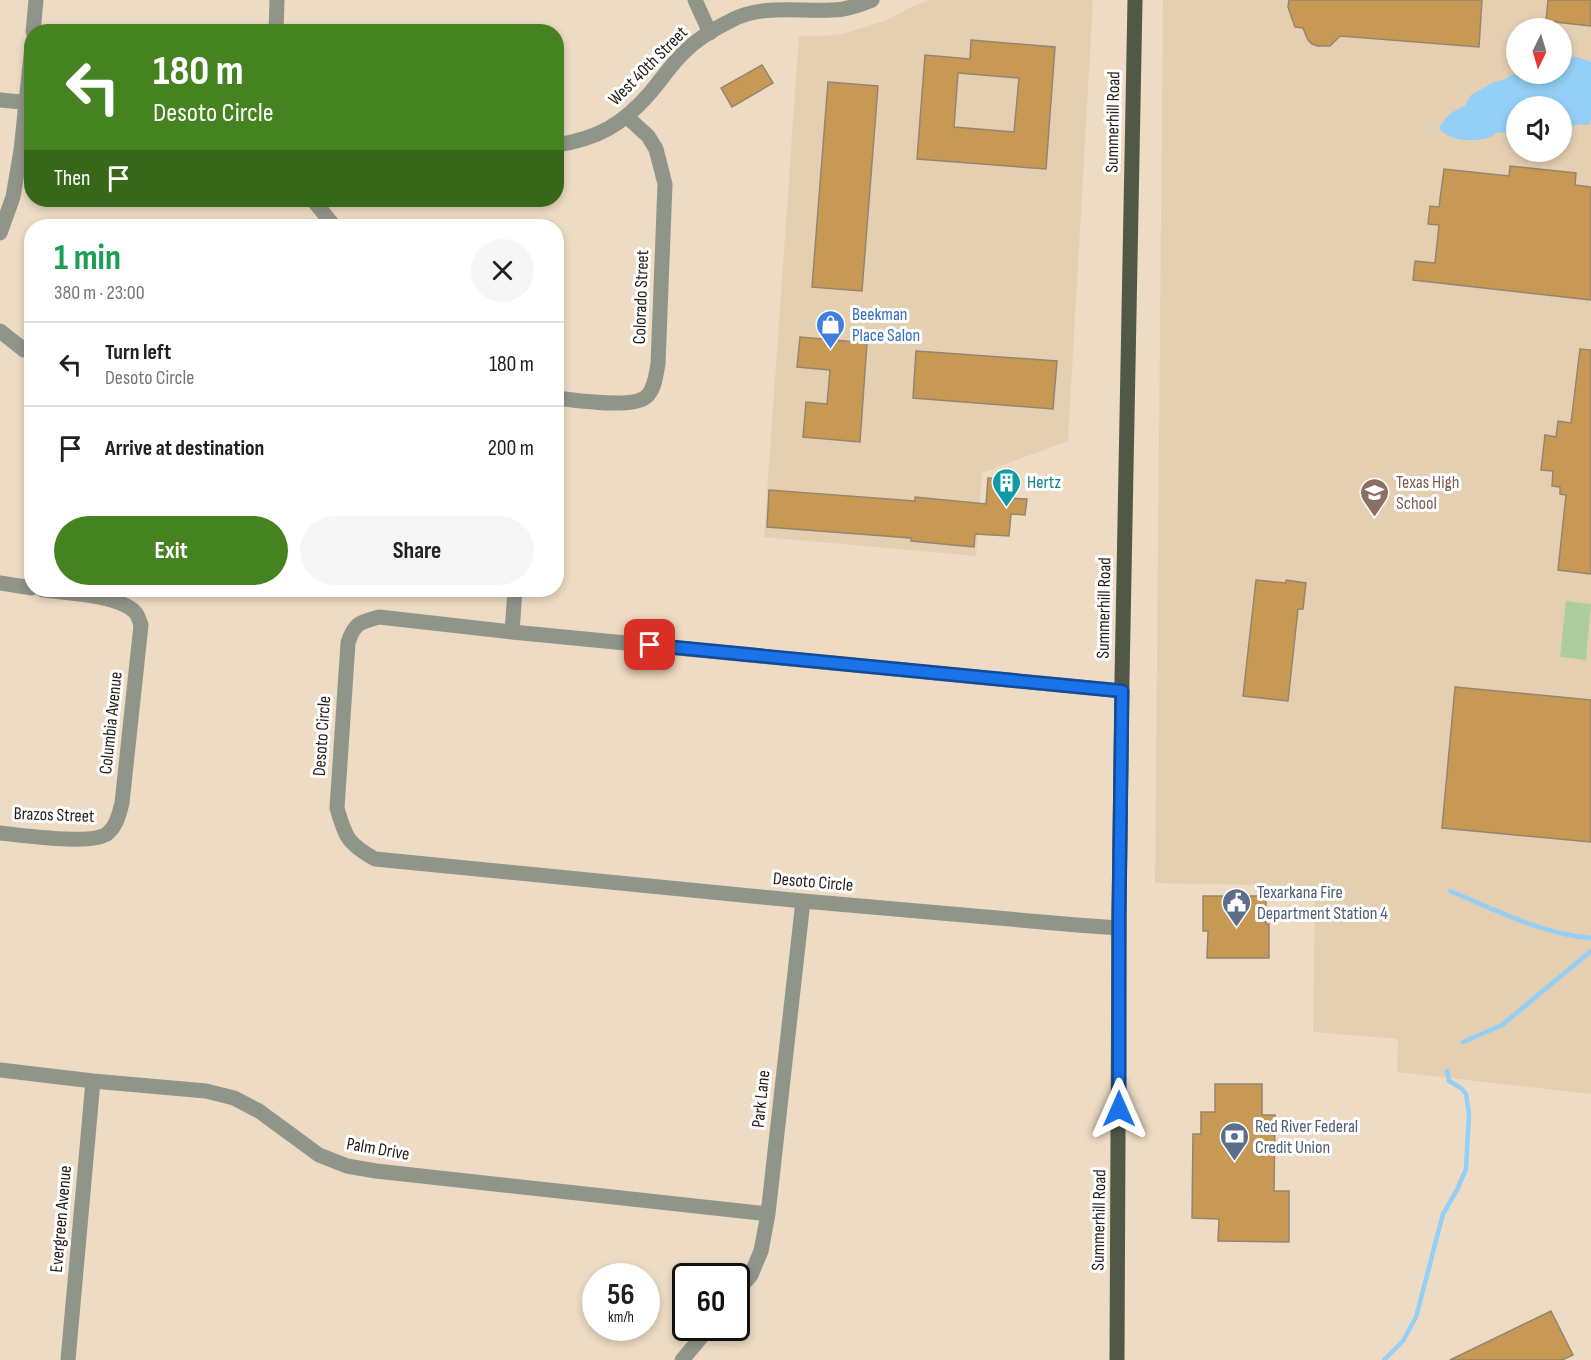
<!DOCTYPE html>
<meta charset="utf-8">
<style>
body{margin:0;font-family:"Sofia Sans Condensed",sans-serif;background:#f6f6f6;color:#202124;height:100vh;display:flex;flex-direction:column;font-size:22px;white-space:nowrap}
*{box-sizing:border-box;margin:0}
p{font-size:20px;color:#757577}
.icon{flex:none;width:33px;height:33px;fill:none;stroke:currentColor;stroke-width:2;stroke-linecap:round;stroke-linejoin:round}
.map{position:relative;flex:1;overflow:hidden}
.drawer{position:absolute;left:24px;top:219px;width:540px;height:378px;display:flex;flex-direction:column;background:#fff;border-radius:24px;box-shadow:0 3px 9px #0003}
.drawer>*{flex:none}
.hud{position:absolute;left:24px;top:24px;width:540px;height:183px;border-radius:24px;box-shadow:0 3px 9px #0003;background:#458220;color:#fff;overflow:hidden}
.needle{width:39px;rotate:185deg}
.tools{position:absolute;left:1506px;top:18px;display:grid;gap:12px}
.tools a{display:grid;place-items:center;width:66px;height:66px;border-radius:50%;background:#fff;box-shadow:0 3px 9px #0003;font-size:30px}
.speed{position:absolute;left:582px;top:1263px;display:flex;gap:12px;font-size:30px;font-weight:700;text-align:center}
.speed>*{display:grid;place-content:center;width:78px;height:78px;border-radius:50%;background:#fff;box-shadow:0 3px 9px #0003;line-height:1}
.speed small{font-size:15px;font-weight:400}
.speed .limit{border:3px solid #111;border-radius:9px;background:#fff;color:#111}
.pin{position:absolute;display:grid;place-items:center;width:51px;height:51px;color:#fff;margin:-26px;border-radius:12px;box-shadow:0 3px 9px #0006}
.me{position:absolute;width:66px;margin:-33px;rotate:0deg;stroke-linejoin:round;filter:drop-shadow(0 0 4px #0008)}
.turn{display:flex;align-items:center;gap:21px;height:126px;padding:0 30px;font-size:27px}
.turn .icon{width:78px;height:78px;stroke-width:2.5}
.turn b{display:block;font-size:42px;line-height:51px}
.then{display:flex;align-items:center;height:57px;padding:0 30px;background:#0003;gap:12px;font-size:22px}
.round{display:grid;place-items:center;flex:none;width:63px;height:63px;border-radius:32px;background:#f6f6f6}
.summary{display:flex;align-items:center;justify-content:space-between;height:102px;padding:0 30px}
h1{font-size:36px;font-weight:700;line-height:45px;color:#1e9e55}
.cta{display:flex;gap:12px;margin-top:auto;padding:12px 30px}
.cta a{flex:1;height:69px;border-radius:36px;background:#458220;color:#fff;font-size:24px;font-weight:700;line-height:69px;text-align:center}
.cta a+a{background:#f6f6f6;color:#202124}
ul{padding:0;list-style:none}
li{display:flex;align-items:center;gap:18px;height:84px;padding:0 30px;border-top:2px solid #e0e0e0}
li div{flex:1}
li b{display:block;font-size:22px}
li em{font-style:normal}
.map>svg:first-child{display:block}
.built{fill:#e5cfb1;fill-rule:evenodd}
.green{fill:#adcda0}
.water{fill:#93cff6}
.lines{fill:none;stroke-linecap:round;stroke-linejoin:round}
.stream{stroke:#93cff6;stroke-width:4.5}
.building{fill:#c79954;stroke:#95856e;stroke-width:1.5;fill-rule:evenodd}
.minor{stroke:#90958a;stroke-width:15}
.major{stroke:#515946;stroke-width:15}
.route-casing{stroke:#114b97;stroke-width:15}
.route{stroke:#1a73e8;stroke-width:10}
.labels{text-anchor:middle;dominant-baseline:central;stroke-width:6;stroke-linejoin:round;paint-order:stroke}
.street-label{font-size:18px;fill:#231c13;stroke:#fff}
.shop-label{font-size:18px;fill:#366cbe;stroke:#fff;text-anchor:start}
.culture-label{font-size:18px;fill:#0d838f;stroke:#fff;text-anchor:start}
.education-label{font-size:18px;fill:#785e54;stroke:#fff;text-anchor:start}
.service-label{font-size:18px;fill:#4e5e75;stroke:#fff;text-anchor:start}
</style>
<div class="map">
<svg width="1591" height="1360" viewBox="0 0 1591 1360">
<rect width="100%" height="100%" fill="#eddbc3"/>
<path class="built" d="M930,0H1093L1068,441L982,473L976,556L764,537L799,36H824L843,34L887,20L915,5Z
M1163,0H1591V1094L1397,1072L1398,1039L1313,1032L1315,886L1155,883ZM1516,28H1562V74H1516ZM1516,106H1562V152H1516Z"/>
<path class="green" d="M1566,601L1591,604L1586,660L1560,657Z"/>
<path class="water" d="M1562,57H1578L1591,62V116L1590,125C1578,124 1569,124 1562,133V106H1516V133C1511,133 1503,132 1497,133C1494,134 1492,137 1488,138C1475,142 1447,141 1439,128C1447,115 1451,112 1465,106L1471,95L1494,82L1503,80L1516,73L1562,74Z"/>
<g class="lines">
<path class="stream" d="M1450,891C1496,910 1541,934 1591,938
M1463,1042L1502,1025L1591,951
M1384,1360L1403,1341L1416,1317L1443,1214L1457,1190L1466,1169L1469,1114L1466,1094L1461,1088L1449,1081L1447,1071"/>
</g>
<path class="building" d="M1289,0H1482L1479,47L1340,36L1330,46H1318L1312,44L1308,40L1303,28L1295,27L1288,7Z
M1548,0H1591V26L1546,21Z
M971,40L1055,47L1046,169L917,159L925,55L970,59ZM958,73L1019,78L1014,132L954,127Z
M762,65L773,83L732,107L721,88Z
M828,82L878,86L862,291L812,287Z
M1510,166L1576,173L1575,185L1591,187V300L1413,280L1415,261L1435,263L1439,225L1428,224L1430,206L1439,207L1444,169L1509,176Z
M800,337L867,343L860,442L803,437L806,402L827,404L830,370L797,367Z
M1580,349L1591,350V574L1558,570L1566,495L1560,494V487L1552,486L1553,471L1541,470L1545,435L1556,437L1558,421L1571,423Z
M916,351L1057,361L1053,409L913,398Z
M988,478L1009,480L1007,498L1027,499L1025,515L1011,514L1009,536L975,534L974,547L911,541V538L767,527L769,490L915,501V497L986,504Z
M1256,580L1286,583V580L1306,583L1303,609H1298L1288,701L1243,696Z
M1455,687L1591,700V842L1442,828Z
M1203,896H1266V924H1269V958H1207L1208,931H1203Z
M1215,1084H1262V1115H1275L1274,1191H1289V1242L1218,1241L1219,1219L1192,1218L1193,1134H1201V1112H1215Z
M1551,1311L1573,1355L1562,1360H1450Z"/>
<g class="lines">
<path class="minor" d="M695,0L710,33
M33,32L36,0
M276,32L277,0
M0,100L32,103
M556,145C598,139 623,124 650,93C665,75 678,55 697,41C707,33 720,26 732,20C763,4 799,12 832,10C846,10 860,5 872,0
M313,200L334,226
M0,233L13,197L21,150L32,46
M0,331L24,350
M556,398C576,400 636,410 648,395C655,387 656,374 658,364L665,184L656,149L648,136L627,117
M0,583L32,588
M512,632L515,590
M0,833C21,835 94,846 108,833C117,825 119,814 122,803L141,625C139,620 138,615 135,612C118,595 67,593 43,590
M1119,928L1077,925L803,901L375,859C348,844 345,837 337,808L348,643C354,623 360,622 379,617L512,632L1122,691
M0,1070L93,1081L206,1091L234,1098L259,1111L319,1155L347,1166L376,1171L768,1214
M736,1293L751,1275L761,1251L768,1214L803,901
M68,1360L93,1081
M682,1360L709,1328"/>
<path class="major" d="M1117,1360L1119,915L1122,679L1135,0"/>
</g>
<g class="lines">
<defs>
<path id="route" d="M650,645L1122,691L1119,915V1109"/>
</defs>
<use href="#route" class="route-casing"/>
<use href="#route" class="route"/>
</g>
<defs>
<symbol id="shop-pin" viewBox="-11 -11 22 30"><path d="M0 17L-7.5 6A9.5 9.5 0 1 1 7.5 6Z" fill="#3f7fe0" stroke="#fff"/><path d="M-5-2.5h2.3a2.7 3.5 0 0 1 5.4 0H5L5.5 6h-11ZM-1.5-2.5h3a1.5 2.3 0 0 0-3 0Z" fill="#fff"/></symbol>
<symbol id="building-pin" viewBox="-11 -11 22 30"><path d="M0 17L-7.5 6A9.5 9.5 0 1 1 7.5 6Z" fill="#0f9aa8" stroke="#fff"/><path d="M-4-6H4V6H1V3H-1V6H-4ZM-2.5-4.3h1.7v1.8h-1.7ZM.8-4.3h1.7v1.8H.8ZM-2.5-1h1.7V.8h-1.7ZM.8-1h1.7V.8H.8Z" fill="#fff"/></symbol>
<symbol id="school-pin" viewBox="-11 -11 22 30"><path d="M0 17L-7.5 6A9.5 9.5 0 1 1 7.5 6Z" fill="#8d6e63" stroke="#fff"/><path d="M0-5L7-2L0 1L-7-2ZM-4 1L0 2.5L4 1V4Q0 6-4 4Z" fill="#fff"/></symbol>
<symbol id="civic-pin" viewBox="-11 -11 22 30"><path d="M0 17L-7.5 6A9.5 9.5 0 1 1 7.5 6Z" fill="#5c6f8a" stroke="#fff"/><path d="M-.6-6.5H3V-4.5H.6V-3L4-1V1h2V6H-6V1h2V-1L-.6-3ZM-1.2 2.5V6h2.4V2.5Z" fill="#fff"/></symbol>
<symbol id="bank-pin" viewBox="-11 -11 22 30"><path d="M0 17L-7.5 6A9.5 9.5 0 1 1 7.5 6Z" fill="#5c6f8a" stroke="#fff"/><path d="M-6-4H6V4H-6ZM0-2.3a2.3 2.3 0 1 0 0 4.6a2.3 2.3 0 1 0 0-4.6Z" fill="#fff"/></symbol>
</defs>
<g fill-rule="evenodd">
<use href="#shop-pin" x="814" y="308" width="33" height="45"/>
<use href="#building-pin" x="990" y="466" width="33" height="45"/>
<use href="#school-pin" x="1358" y="476" width="33" height="45"/>
<use href="#civic-pin" x="1220" y="886" width="33" height="45"/>
<use href="#bank-pin" x="1218" y="1120" width="33" height="45"/>
</g>
<g class="labels">
<g class="street-label">
<text transform="translate(648 66) rotate(-45)">West 40th Street</text>
<text transform="translate(1113 122) rotate(-89)">Summerhill Road</text>
<text transform="translate(641 297) rotate(-88)">Colorado Street</text>
<text transform="translate(1104 608) rotate(-89)">Summerhill Road</text>
<text transform="translate(111 723) rotate(-84)">Columbia Avenue</text>
<text transform="translate(322 736) rotate(-86)">Desoto Circle</text>
<text transform="translate(54 815) rotate(2)">Brazos Street</text>
<text transform="translate(813 882) rotate(5)">Desoto Circle</text>
<text transform="translate(761 1099) rotate(-84)">Park Lane</text>
<text transform="translate(378 1149) rotate(10)">Palm Drive</text>
<text transform="translate(61 1219) rotate(-85)">Evergreen Avenue</text>
<text transform="translate(1099 1220) rotate(-89)">Summerhill Road</text>
</g>
<g class="shop-label">
<text x="852" y="314">Beekman<tspan x="852" dy="21">Place Salon</tspan></text>
</g>
<g class="culture-label">
<text x="1027" y="482">Hertz</text>
</g>
<g class="education-label">
<text x="1396" y="482">Texas High<tspan x="1396" dy="21">School</tspan></text>
</g>
<g class="service-label">
<text x="1257" y="892">Texarkana Fire<tspan x="1257" dy="21">Department Station 4</tspan></text>
<text x="1255" y="1126">Red River Federal<tspan x="1255" dy="21">Credit Union</tspan></text>
</g>
</g>
</svg>
<div class="tools">
<a><svg class="needle" viewBox="-14 -14 28 28"><path d="M0-13l5 13h-10z" fill="#e53935"/><path d="M0 13l5-13h-10z" fill="#757577"/></svg></a>
<a><svg class="icon" aria-label="sound" viewBox="0 0 24 24"><path d="M4 9h4l5-4v14l-5-4H4zM17 9q2 3 0 6"/></svg></a>
</div>
<div class="speed"><div>56<small>km/h</small></div><div class="limit">60</div></div>
<div class="pin" style="left:650px;top:645px;background:#d93025"><svg class="icon" aria-label="arrive" viewBox="0 0 24 24"><path d="M6 21V4h12l-3 4 3 4H6"/></svg></div>
<svg class="me" style="left:1119px;top:1109px" viewBox="-20 -20 40 40"><path d="M0-17L14 15 0 8-14 15z" fill="#1a73e8" stroke="#fff" stroke-width="4"/></svg>
<div class="hud">
<div class="turn"><svg class="icon" aria-label="left" viewBox="0 0 24 24"><path d="M17 20v-9H6M10 6l-5 5 5 5"/></svg><div><b>180 m</b>Desoto Circle</div></div>
<div class="then">Then<svg class="icon" aria-label="arrive" viewBox="0 0 24 24"><path d="M6 21V4h12l-3 4 3 4H6"/></svg></div>
</div>
<section class="drawer">
<div class="summary"><div><h1>1 min</h1><p>380 m · 23:00</p></div><a class="round"><svg class="icon" aria-label="close" viewBox="0 0 24 24"><path d="M6 6l12 12M18 6L6 18"/></svg></a></div>
<ul>
<li><svg class="icon" aria-label="left" viewBox="0 0 24 24"><path d="M17 20v-9H6M10 6l-5 5 5 5"/></svg><div><b>Turn left</b><p>Desoto Circle</p></div><em>180 m</em></li>
<li><svg class="icon" aria-label="arrive" viewBox="0 0 24 24"><path d="M6 21V4h12l-3 4 3 4H6"/></svg><div><b>Arrive at destination</b></div><em>200 m</em></li>
</ul>
<div class="cta"><a>Exit</a><a>Share</a></div>
</section>
</div>
